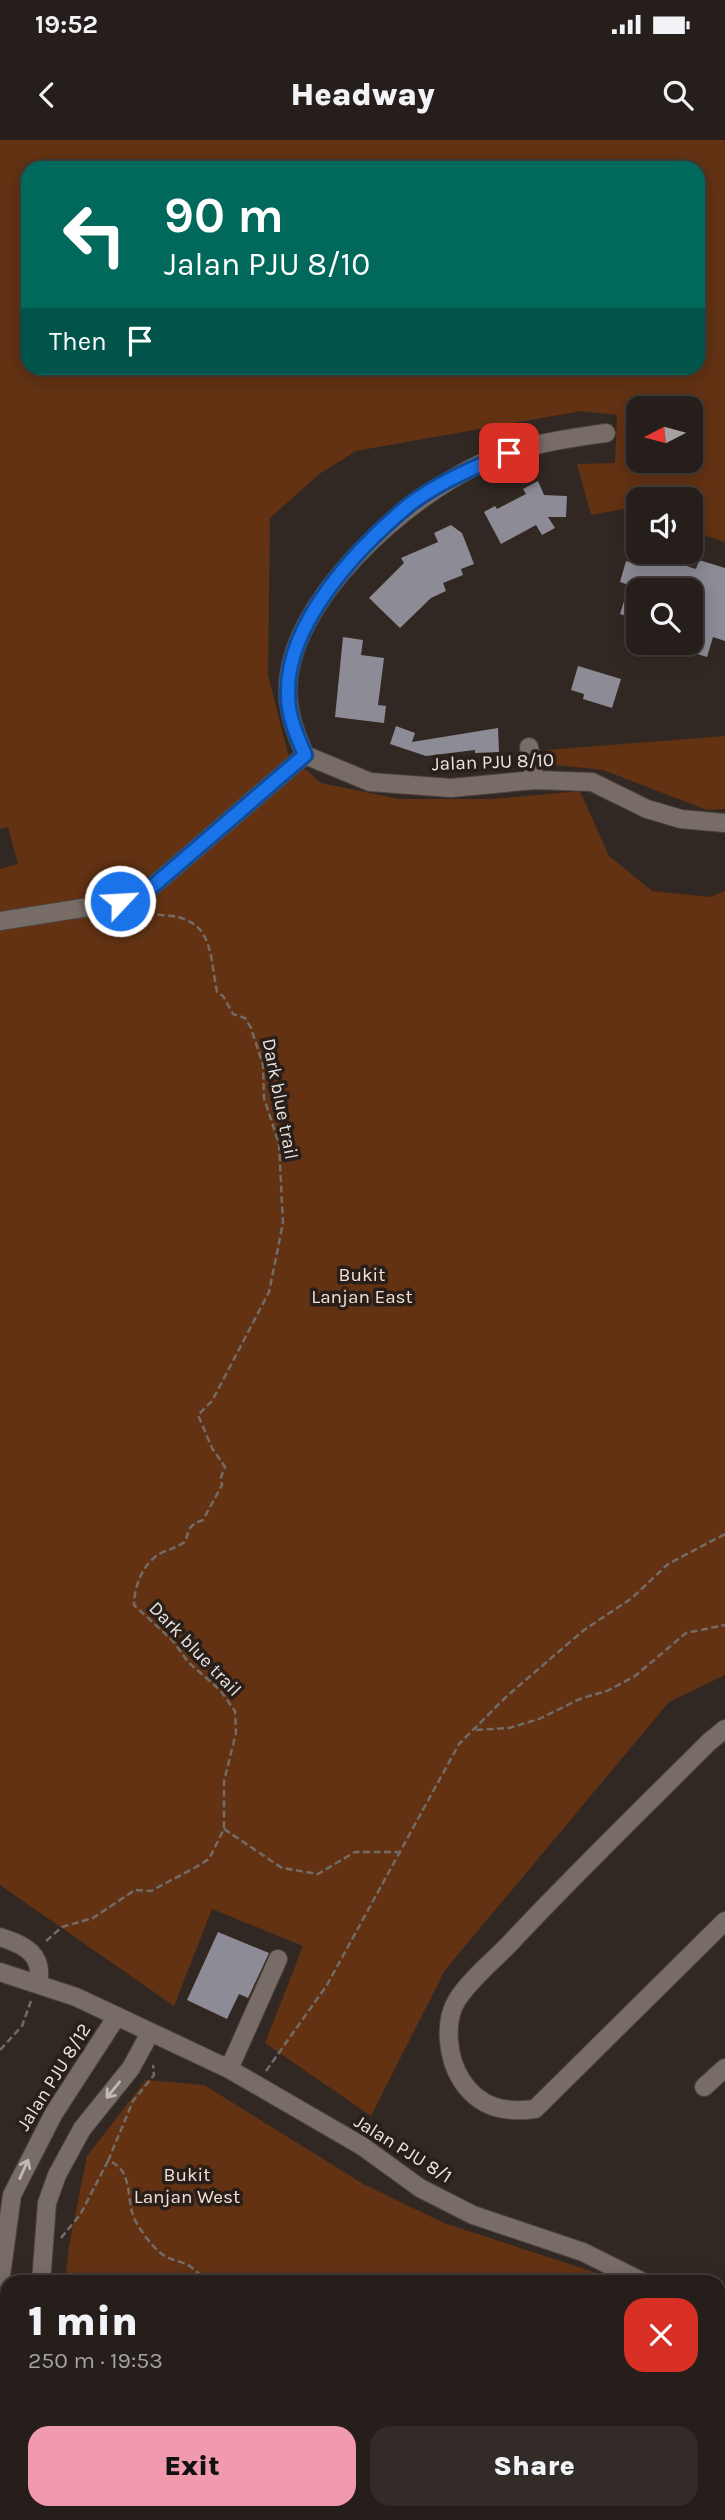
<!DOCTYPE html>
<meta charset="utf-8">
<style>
body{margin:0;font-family:Karla,sans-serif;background:#322b27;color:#f1f3f6;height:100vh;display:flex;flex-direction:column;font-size:26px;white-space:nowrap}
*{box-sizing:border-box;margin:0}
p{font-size:23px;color:#a4a2a2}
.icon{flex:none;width:38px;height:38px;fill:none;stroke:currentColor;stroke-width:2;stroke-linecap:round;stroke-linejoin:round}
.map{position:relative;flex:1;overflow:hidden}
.details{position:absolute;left:0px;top:2135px;width:726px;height:245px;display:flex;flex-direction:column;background:#261e1a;border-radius:21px 21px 0 0;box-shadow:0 4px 18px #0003,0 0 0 2px #423c39}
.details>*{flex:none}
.top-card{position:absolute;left:21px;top:21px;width:684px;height:214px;border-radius:21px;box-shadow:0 4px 18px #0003,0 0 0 2px #423c39;background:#00695c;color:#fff;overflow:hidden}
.needle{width:46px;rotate:264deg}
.fabs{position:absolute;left:626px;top:256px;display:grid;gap:14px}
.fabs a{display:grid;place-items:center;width:77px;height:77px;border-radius:14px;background:#261e1a;box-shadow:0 4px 18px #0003,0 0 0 2px #423c39;font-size:35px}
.pin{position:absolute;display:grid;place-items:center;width:60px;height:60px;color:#fff;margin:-30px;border-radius:14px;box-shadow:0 4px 10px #0006}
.me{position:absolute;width:77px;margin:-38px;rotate:65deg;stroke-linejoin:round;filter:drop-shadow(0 0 5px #0008)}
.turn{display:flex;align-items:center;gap:24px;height:147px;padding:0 28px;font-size:32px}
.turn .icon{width:91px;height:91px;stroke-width:2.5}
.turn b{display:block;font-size:49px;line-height:60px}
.then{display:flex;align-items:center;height:66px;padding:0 28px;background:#0003;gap:14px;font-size:26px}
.round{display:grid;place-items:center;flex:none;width:74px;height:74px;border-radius:21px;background:#322b27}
.overview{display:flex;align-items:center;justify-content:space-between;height:119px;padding:0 28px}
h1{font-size:42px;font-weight:800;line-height:52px}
.primary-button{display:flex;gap:14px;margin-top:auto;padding:14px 28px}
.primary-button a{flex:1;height:80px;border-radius:21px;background:#f29aad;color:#111;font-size:28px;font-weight:800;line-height:80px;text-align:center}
.primary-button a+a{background:#322b27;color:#f1f3f6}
.status{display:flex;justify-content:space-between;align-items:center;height:49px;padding:0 35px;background:#261e1a;direction:ltr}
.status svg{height:19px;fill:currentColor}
header{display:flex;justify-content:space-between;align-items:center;height:91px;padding:0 28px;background:#261e1a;font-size:32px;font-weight:800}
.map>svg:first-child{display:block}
.green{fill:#623213;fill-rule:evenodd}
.building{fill:#8d8b96}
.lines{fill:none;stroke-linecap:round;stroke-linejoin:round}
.minor-casing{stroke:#4c4440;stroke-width:20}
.path{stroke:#736b66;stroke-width:2.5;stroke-dasharray:7 3.5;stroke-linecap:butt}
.minor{stroke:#776c66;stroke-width:18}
.oneway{stroke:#c2bab5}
.route-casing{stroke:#114b97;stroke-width:18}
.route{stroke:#1a73e8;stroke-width:12}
.labels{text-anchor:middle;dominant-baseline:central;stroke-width:7;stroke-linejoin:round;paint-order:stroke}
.street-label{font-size:19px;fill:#eae4e0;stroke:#281f1a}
.park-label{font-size:19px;fill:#f5dfd3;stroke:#281f1a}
</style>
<div class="status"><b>19:52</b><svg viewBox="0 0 49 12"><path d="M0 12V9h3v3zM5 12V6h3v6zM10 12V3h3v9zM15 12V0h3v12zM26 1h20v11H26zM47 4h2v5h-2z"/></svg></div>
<header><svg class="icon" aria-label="back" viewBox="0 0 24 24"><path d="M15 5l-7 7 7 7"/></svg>Headway<svg class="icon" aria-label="search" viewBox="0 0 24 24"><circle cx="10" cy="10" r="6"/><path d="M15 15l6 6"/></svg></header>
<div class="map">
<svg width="725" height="2380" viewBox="0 0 725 2380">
<rect width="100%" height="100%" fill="#322823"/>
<path class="green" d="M0,0H725V402L691,391V359H639V374L623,369L591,375L577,324L615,323L617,275L581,271L356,311L319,334L270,378L268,535L288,614L321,643L399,659H494L580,651L609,716L652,751L710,757L725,751V1535L669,1562L445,1830L371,1976L265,1903L303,1806L212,1769L174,1866L0,1745V729L18,724L8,687L0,689ZM28,28H698V228H28ZM639,268H691V320H639Z
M725,596V669L707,670L603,630L548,624L547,610Z
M146,1940L204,1945L365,2045L444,2083L609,2137L615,2142H65L69,2106L87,2016Z
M719,2236L725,2242V2380H0V2275L7,2267V2373H719Z"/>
<path class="building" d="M538,341L544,355L567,356L566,377H548L555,388L542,395L536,385L501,404L484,372L495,366L497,369L526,354L523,349Z
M451,385L462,393L474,424L461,429L463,435L443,443L446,451L431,458L400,488L369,458L404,423L401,418L438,402L434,393Z
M636,410L696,429L699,420L725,428V501L713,497L707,517L691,512V450H639V480L620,474L629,445L620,442L626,421L632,423Z
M343,497L363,500L361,515L384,518L378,565L386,566L384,583L335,577Z
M578,526L621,539L612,568L583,559L584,554L571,550Z
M396,586L415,593L412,602L498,588L499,612L475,613V610L426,616L390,604Z
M218,1792L269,1813L248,1858L239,1854L227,1879L187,1860Z"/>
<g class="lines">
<defs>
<path id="minor" d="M606,293C564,299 521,305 482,323C406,358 285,462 288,554C289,577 296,594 305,615L370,642L451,648L535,640L592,642L647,669L681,679L725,683
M529,607L535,640
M0,781L120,762L153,746L305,615
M725,1589L709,1602C644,1667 578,1731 515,1798C497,1818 471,1838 457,1860C443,1883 448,1920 462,1941C480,1968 505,1973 535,1969L725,1781
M0,1797C26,1805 44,1815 38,1844
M0,1832L76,1857L229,1929L362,2006L420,2048L473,2075L583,2112L643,2142
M229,1929L278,1819
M704,1947L725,1928
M41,2142L47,2063L57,2035L82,1989L131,1928L150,1893
M0,2143L12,2055L54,1973L117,1876
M719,2194L725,2199
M0,2218L7,2211"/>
</defs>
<use href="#minor" class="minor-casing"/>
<path class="path" d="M476,1590L509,1588L539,1579L582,1558L607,1551L635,1536L686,1493L725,1485
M224,1689L282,1728L318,1734L355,1712H398
M46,1801L62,1787L93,1778L135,1750L151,1751L196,1727L209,1719L224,1689V1641L236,1593L235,1571L220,1550L188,1522L174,1502L134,1465C134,1446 143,1423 161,1413C170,1409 178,1407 186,1401C188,1388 191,1384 203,1380L222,1345L221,1337L225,1327L212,1308L198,1275L212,1261L269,1152L283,1083L279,1004L264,958L263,925L251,888L245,878L233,874L223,856L217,852C209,810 213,777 161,775C154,774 147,772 139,773
M0,1910L22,1886L31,1861
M266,1931L327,1845L459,1604L507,1556L584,1490L632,1458L668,1424L725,1394
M108,2021L133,1961L154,1935L153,1925
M61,2098L80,2075L108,2021C133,2028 126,2058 134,2078C139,2089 154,2110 165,2116C173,2121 183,2121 191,2127C199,2134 203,2137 213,2142
M398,2373L406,2380
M527,2373L530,2380
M10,2380L33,2373
M87,2380V2373"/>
<use href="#minor" class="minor"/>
</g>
<defs><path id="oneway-shaft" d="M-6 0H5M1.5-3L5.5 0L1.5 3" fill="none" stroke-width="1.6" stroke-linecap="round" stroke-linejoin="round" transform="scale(1.75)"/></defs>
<g class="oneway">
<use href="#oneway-shaft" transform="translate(113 1950) rotate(129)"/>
<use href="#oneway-shaft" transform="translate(24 2029) rotate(-66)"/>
</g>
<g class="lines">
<defs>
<path id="route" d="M120,761L153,746L305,615C296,594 288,576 288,554C286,483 358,407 409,365C437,343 476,326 509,313"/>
</defs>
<use href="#route" class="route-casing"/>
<use href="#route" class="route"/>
</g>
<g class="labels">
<g class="street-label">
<text transform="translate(493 622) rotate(-2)">Jalan PJU 8/10</text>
<text transform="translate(280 959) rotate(79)">Dark blue trail</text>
<text transform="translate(195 1509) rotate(46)">Dark blue trail</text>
<text transform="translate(54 1937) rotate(-58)">Jalan PJU 8/12</text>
<text transform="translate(403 2009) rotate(32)">Jalan PJU 8/1</text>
</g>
<g class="park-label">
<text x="362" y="1135">Bukit<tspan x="362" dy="22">Lanjan East</tspan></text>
<text x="187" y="2035">Bukit<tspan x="187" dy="22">Lanjan West</tspan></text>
</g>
</g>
</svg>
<div class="fabs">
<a><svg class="needle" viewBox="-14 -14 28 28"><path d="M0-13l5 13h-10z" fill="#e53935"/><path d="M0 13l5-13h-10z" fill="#a4a2a2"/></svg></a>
<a><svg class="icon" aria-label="sound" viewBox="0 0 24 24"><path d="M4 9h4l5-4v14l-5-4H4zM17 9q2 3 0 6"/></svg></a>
<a><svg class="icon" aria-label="search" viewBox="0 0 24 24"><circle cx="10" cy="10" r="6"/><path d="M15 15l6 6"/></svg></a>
</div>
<div class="pin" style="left:509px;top:313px;background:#d93025"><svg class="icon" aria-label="arrive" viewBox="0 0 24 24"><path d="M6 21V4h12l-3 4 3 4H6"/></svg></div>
<svg class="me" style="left:120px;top:761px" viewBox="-20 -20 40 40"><circle r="17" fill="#1a73e8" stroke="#fff" stroke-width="3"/><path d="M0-11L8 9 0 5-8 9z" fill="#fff"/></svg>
<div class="top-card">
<div class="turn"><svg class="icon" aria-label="left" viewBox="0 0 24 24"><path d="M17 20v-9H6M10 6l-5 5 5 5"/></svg><div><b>90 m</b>Jalan PJU 8/10</div></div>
<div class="then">Then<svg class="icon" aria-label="arrive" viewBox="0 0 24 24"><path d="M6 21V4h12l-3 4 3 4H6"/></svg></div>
</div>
<section class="details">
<div class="overview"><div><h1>1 min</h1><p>250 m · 19:53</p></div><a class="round" style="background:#d93025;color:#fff"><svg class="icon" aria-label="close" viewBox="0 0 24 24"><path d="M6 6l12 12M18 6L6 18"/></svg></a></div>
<div class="primary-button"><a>Exit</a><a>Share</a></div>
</section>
</div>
